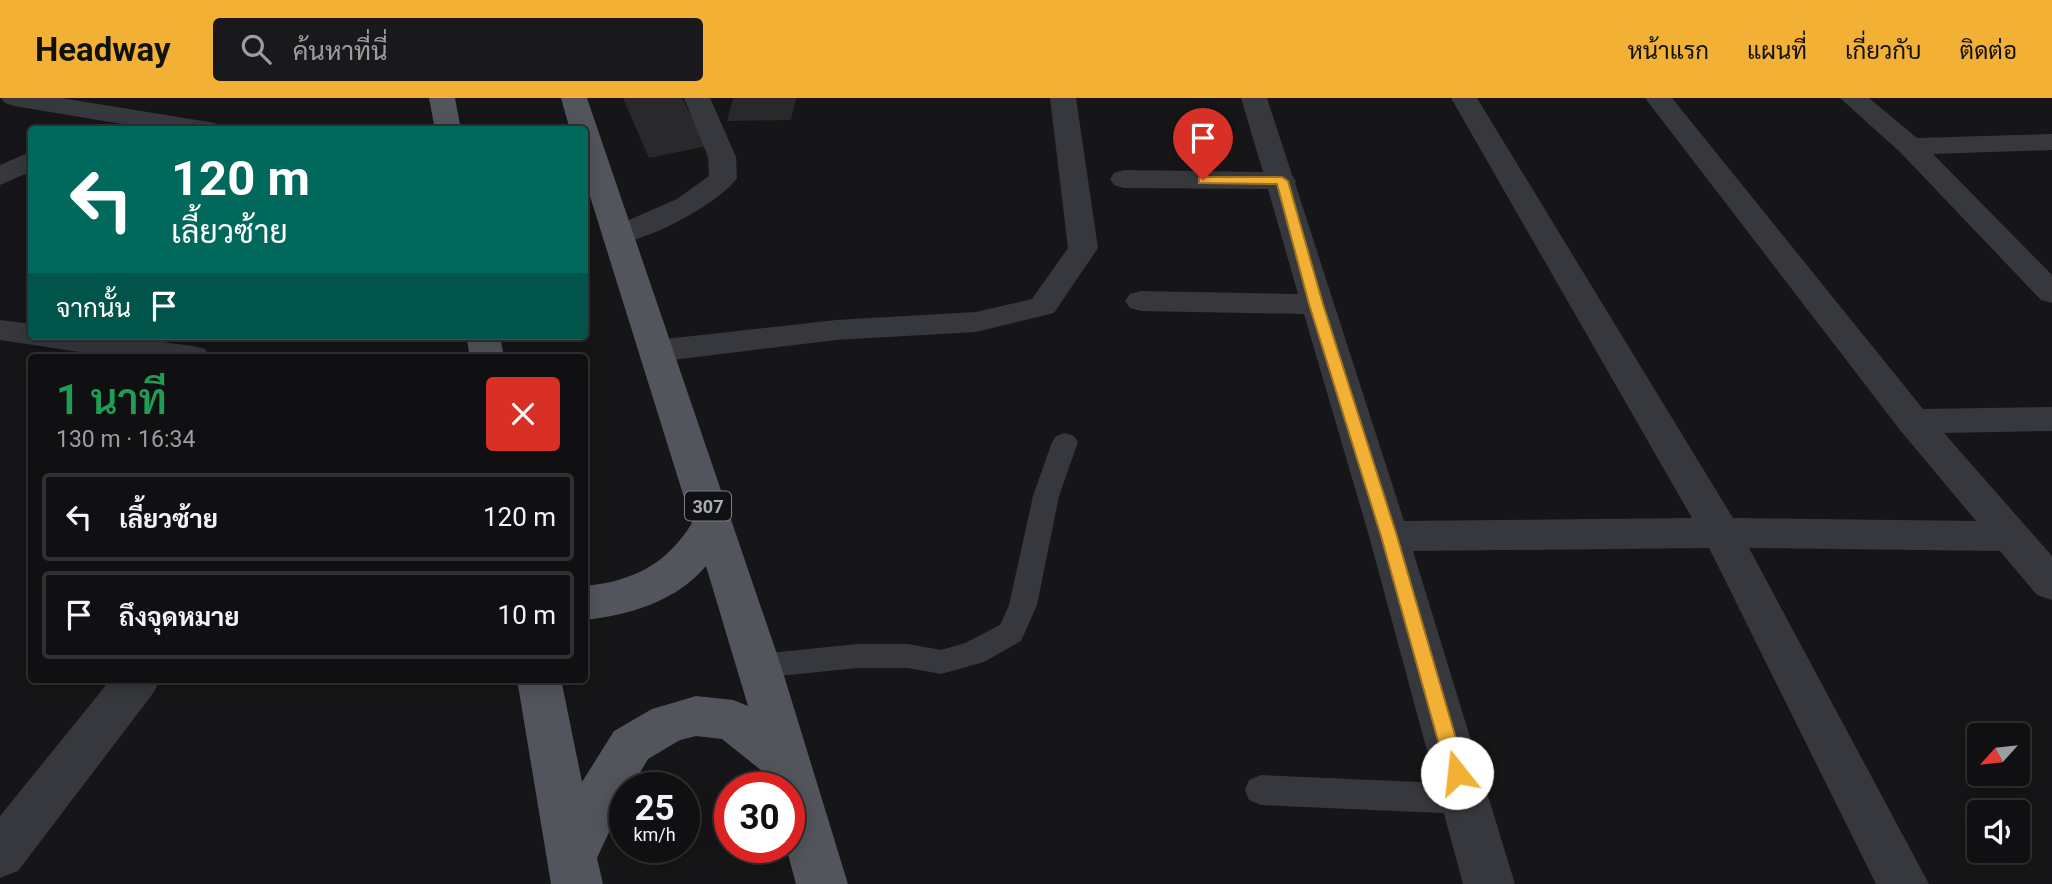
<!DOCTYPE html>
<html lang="th">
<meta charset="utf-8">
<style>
body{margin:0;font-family:Roboto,Sarabun,sans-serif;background:#19191b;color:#f1f3f6;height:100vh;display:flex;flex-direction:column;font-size:26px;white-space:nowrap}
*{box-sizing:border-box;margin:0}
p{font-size:23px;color:#9c9d9f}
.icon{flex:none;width:38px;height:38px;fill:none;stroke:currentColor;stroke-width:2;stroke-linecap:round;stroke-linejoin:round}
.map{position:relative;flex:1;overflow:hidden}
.sheet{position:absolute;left:28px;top:256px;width:560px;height:329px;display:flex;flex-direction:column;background:#101012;border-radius:7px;box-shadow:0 4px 18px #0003,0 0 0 2px #303032}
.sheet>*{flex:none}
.hud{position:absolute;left:28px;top:28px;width:560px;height:214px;border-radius:7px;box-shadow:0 4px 18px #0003,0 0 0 2px #303032;background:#00695c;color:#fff;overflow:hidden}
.needle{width:46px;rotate:243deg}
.fabs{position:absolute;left:1967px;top:625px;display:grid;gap:14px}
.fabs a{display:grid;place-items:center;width:63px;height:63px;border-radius:7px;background:#101012;box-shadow:0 4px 18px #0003,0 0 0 2px #303032;font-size:35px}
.speed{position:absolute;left:609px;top:674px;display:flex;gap:14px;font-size:35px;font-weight:700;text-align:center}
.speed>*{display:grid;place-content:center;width:91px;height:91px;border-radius:50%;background:#101012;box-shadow:0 4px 18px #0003,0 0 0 2px #303032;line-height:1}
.speed small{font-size:18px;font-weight:400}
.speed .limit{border:10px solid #d22;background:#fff;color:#111}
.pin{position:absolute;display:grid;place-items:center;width:60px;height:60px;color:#fff;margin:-72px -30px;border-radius:50% 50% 50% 0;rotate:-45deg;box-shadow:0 0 7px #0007}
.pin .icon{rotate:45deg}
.me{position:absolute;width:77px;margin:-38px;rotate:344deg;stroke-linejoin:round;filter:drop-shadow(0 0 5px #0008)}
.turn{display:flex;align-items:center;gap:24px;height:147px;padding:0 28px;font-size:32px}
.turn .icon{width:91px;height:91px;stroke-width:2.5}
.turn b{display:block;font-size:49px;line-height:60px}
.then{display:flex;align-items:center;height:66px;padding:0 28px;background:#0003;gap:14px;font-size:26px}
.round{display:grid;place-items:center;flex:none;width:74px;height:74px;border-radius:7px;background:#19191b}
.overview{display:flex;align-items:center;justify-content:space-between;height:119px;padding:0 28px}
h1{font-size:42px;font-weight:600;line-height:52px;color:#1e9e55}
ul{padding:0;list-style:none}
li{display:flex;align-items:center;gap:21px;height:88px;margin:0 14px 10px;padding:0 14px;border:4px solid #303032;border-radius:7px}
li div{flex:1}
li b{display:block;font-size:26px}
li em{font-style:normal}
header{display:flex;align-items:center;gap:42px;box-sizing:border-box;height:98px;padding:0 35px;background:#f2b134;color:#111}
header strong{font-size:33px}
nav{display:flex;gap:38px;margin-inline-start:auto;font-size:24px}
.search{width:490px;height:63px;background:#19191b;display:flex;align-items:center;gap:18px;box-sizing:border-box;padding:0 24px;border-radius:7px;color:#9c9d9f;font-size:26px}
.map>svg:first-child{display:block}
.building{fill:#29292c}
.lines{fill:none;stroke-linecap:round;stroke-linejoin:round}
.service{fill:#37383d;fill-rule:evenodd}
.minor{fill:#37383d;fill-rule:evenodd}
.primary{fill:#53555c;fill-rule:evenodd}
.route{fill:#f2b134;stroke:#9d7322;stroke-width:2}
.labels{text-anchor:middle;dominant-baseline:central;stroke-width:7;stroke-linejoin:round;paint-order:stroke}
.shield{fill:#111113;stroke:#7b7e86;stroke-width:2}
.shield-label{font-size:18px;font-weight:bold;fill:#a8adb8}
</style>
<header>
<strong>Headway</strong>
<div class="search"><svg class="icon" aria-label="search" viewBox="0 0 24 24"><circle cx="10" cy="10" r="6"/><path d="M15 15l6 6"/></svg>ค้นหาที่นี่</div>
<nav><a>หน้าแรก</a><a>แผนที่</a><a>เกี่ยวกับ</a><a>ติดต่อ</a></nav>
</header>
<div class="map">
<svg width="2052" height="786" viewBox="0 0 2052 786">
<rect width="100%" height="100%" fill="#161618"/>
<path class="building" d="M623,0H682L707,48L649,60Z
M733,0H796L791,22L727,23Z"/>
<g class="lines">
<path class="service" d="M1065,335L1074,338L1078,344L1059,398L1037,507L1021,543L984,564L941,576L908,570H857L759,580L748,577L744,568L748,559L759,556L857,546H908L941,552L965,545L1000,527L1009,507L1033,398L1052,344L1056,338Z
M1261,677L1464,686L1476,690L1481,701L1476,712L1464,716L1261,707L1249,702L1245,692L1249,682Z"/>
<path class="minor" d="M1,0H61L209,24L218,26L222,32H158L14,8L5,5Z
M684,0H710L736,59L737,80C720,105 636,152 606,144L602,138L606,132L677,101L709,78L708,59Z
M1050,0H1076L1098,150L1054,215L976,234L836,242L656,264L644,261L639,253L644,245L656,242L836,222L976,214L1032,201L1068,150Z
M1241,0H1267L1292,77L1296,83L1295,85L1404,423L1692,420L1451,0H1477L1733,420L1976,423L1900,332L1645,0H1672L1923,311L2052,309V333L1944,335L2052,458V502L2037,497L2000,453L1749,450L1929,786H1876L1709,450L1413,453L1515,786H1463L1369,438L1304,216L1141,213L1130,210L1125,203L1130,196L1141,193L1298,196L1268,91L1124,90L1114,87L1110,81L1114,75L1124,72L1263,74Z
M1840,0H1869L1917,40L2052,36V52L1933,56L2052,177V205L2041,202L1900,54Z
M32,53V73L0,87V67Z
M0,222L32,226V238H116L193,248L205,251L210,259H113L0,242Z
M111,581H160L154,594L18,773L0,780V718Z"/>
<path class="primary" d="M429,0H455L461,32H435Z
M561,0H587L781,568L848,786H796L786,749H789V690H770L767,677L722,641L696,638L680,642L648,661L631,690H625V700L597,760L603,786H551L517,581H561L582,684L614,633L652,611L696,598L733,602L748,608L706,468C675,504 630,517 584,522V488C632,484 667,466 692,425L584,79V32H570Z
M466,238H500L504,259H470Z"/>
</g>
<path class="route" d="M1203,79H1282L1288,83L1323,206L1397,438L1466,675L1463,681L1457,684L1450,681L1447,675L1381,438L1309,206L1277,86L1199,85V80Z"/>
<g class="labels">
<rect class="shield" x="685" y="393.5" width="46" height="29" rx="5"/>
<g class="shield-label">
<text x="708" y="408">307</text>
</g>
</g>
</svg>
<div class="fabs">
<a><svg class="needle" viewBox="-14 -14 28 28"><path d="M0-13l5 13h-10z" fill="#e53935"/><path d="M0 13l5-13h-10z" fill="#9c9d9f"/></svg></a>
<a><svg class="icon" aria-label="sound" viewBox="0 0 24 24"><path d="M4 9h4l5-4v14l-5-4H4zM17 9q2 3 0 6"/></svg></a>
</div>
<div class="speed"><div>25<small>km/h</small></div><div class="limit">30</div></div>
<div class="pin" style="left:1203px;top:82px;background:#d93025"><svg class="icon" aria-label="arrive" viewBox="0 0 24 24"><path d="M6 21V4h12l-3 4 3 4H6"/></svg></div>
<svg class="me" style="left:1457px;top:675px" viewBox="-20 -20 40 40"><circle r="19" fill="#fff"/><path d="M0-13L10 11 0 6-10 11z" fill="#f2b134"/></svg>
<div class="hud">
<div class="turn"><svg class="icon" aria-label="left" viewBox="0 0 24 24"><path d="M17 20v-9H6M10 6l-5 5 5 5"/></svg><div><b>120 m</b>เลี้ยวซ้าย</div></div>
<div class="then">จากนั้น<svg class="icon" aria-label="arrive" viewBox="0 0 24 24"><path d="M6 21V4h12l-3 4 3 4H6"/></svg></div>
</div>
<section class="sheet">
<div class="overview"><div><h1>1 นาที</h1><p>130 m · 16:34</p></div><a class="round" style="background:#d93025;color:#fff"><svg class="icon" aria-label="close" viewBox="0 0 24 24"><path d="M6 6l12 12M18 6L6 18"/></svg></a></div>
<ul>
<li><svg class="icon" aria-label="left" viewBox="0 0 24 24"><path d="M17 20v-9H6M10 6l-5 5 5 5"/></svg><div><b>เลี้ยวซ้าย</b></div><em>120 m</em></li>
<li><svg class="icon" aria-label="arrive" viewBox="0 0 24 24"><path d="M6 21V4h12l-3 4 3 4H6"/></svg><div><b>ถึงจุดหมาย</b></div><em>10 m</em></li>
</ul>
</section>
</div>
